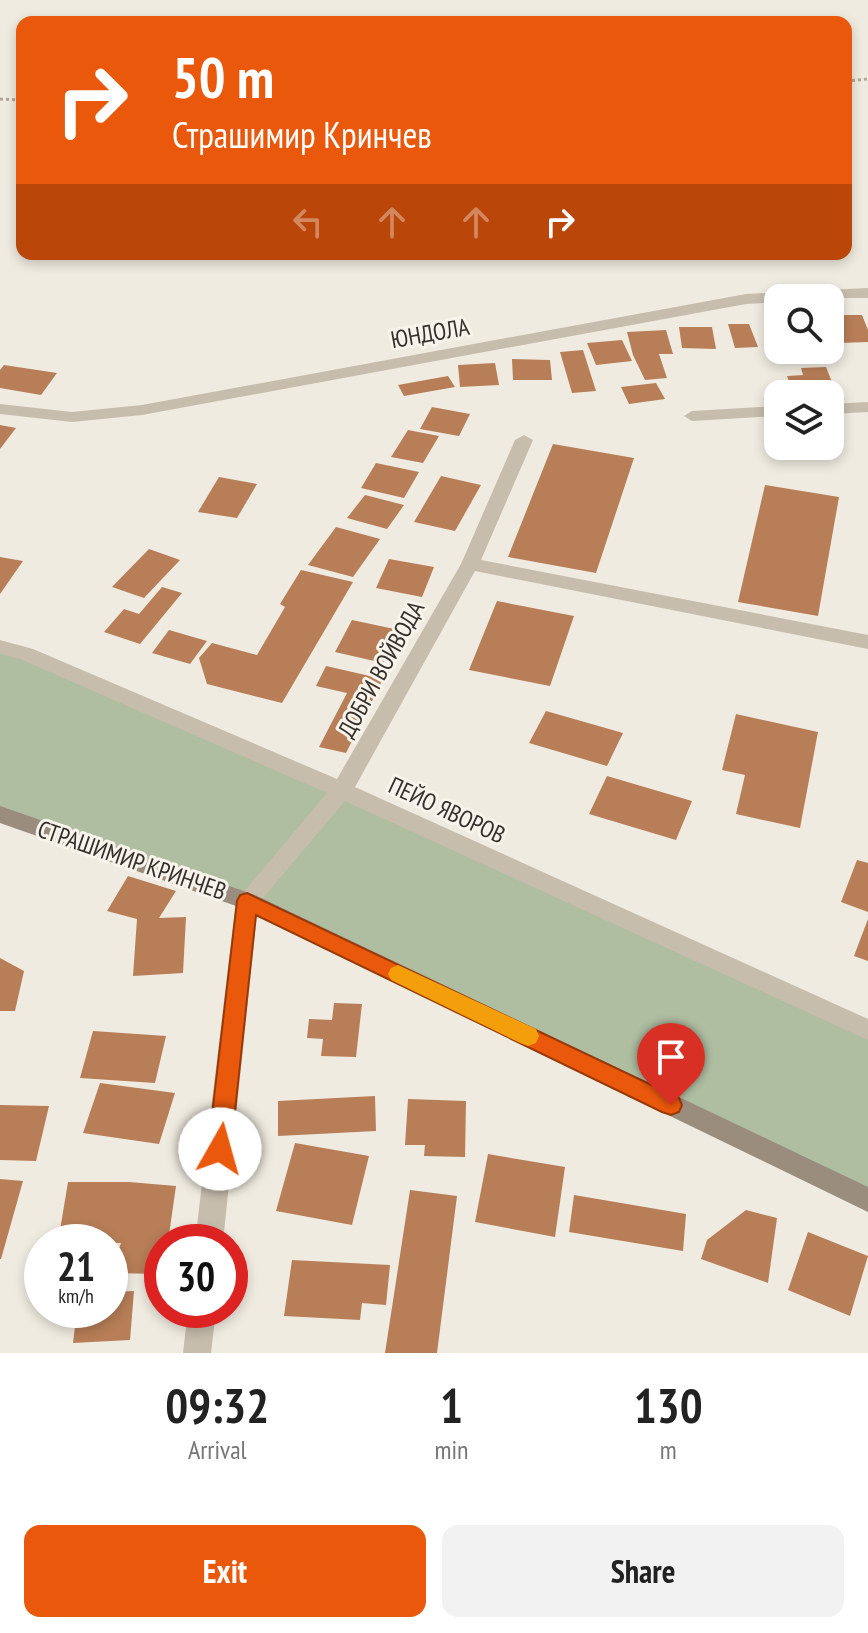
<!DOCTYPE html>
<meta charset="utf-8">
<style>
body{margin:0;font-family:"PT Sans Narrow",sans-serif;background:#f2f2f2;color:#222;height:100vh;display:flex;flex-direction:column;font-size:30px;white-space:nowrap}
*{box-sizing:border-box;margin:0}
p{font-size:26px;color:#767676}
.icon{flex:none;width:44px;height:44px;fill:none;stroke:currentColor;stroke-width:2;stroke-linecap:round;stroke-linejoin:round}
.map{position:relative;height:1353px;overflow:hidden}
.drawer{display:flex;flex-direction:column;background:#fff;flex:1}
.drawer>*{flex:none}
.top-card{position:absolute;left:16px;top:16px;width:836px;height:244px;border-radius:16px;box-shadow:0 4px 12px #0003;background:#ea580c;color:#fff;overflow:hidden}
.tools{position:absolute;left:764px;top:284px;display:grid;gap:16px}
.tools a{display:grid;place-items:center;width:80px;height:80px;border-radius:16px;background:#fff;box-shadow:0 4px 12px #0003;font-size:40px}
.speed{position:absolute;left:24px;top:1224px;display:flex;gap:16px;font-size:40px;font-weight:700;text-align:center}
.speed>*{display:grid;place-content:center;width:104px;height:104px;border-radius:50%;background:#fff;box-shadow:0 4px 12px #0003;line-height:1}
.speed small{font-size:20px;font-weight:400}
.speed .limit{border:12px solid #d22;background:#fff;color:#111}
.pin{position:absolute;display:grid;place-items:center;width:68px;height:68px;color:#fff;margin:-82px -34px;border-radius:50% 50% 50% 0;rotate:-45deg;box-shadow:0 0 8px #0007}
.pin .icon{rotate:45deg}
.me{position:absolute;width:88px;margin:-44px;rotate:7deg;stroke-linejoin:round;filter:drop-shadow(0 0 6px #0008)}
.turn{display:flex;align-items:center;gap:28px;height:168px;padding:0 24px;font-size:36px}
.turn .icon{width:104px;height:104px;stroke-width:2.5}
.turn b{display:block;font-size:56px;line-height:68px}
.lanes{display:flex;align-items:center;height:76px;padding:0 24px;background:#0003;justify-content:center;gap:40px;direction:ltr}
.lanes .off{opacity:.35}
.eta{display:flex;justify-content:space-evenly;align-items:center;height:136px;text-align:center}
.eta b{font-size:48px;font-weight:800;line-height:56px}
.action{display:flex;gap:16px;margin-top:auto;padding:16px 24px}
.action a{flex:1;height:92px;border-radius:16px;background:#ea580c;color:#fff;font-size:32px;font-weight:800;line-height:92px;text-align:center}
.action a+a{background:#f2f2f2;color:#222}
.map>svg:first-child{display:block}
.green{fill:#afbda1}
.building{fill:#b77e57}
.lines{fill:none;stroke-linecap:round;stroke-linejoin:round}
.path{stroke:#b2a797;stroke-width:3;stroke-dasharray:3 3;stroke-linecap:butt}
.street{fill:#c7bdad;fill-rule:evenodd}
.secondary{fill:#9a8d7e;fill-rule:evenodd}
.route{fill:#ea580c;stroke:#983908;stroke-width:2}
.slow{fill:#f59e0b}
.labels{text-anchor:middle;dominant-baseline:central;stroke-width:6;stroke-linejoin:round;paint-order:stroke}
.street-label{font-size:24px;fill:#36302b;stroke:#f8f4ec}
</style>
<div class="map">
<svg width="868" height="1353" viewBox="0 0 868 1353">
<rect width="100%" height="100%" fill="#f0ebe0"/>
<path class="green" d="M0,647L868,1030V1200L247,901L0,814Z"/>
<path class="building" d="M830,315H862L868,330V342L840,343L843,352H830Z
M728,324H749L758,347L735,348Z
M679,327H712L716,349L682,348Z
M666,330L673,354H659L667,378L645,380L633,355L627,332Z
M622,340L632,361L596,365L587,343Z
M583,350L596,391L572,393L560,352Z
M512,359L550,360L552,380H513Z
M495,363L499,385L460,387L458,365Z
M4,365L57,373L41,395L0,388V370Z
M826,367L840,402L830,403V394L793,392L787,376L803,375L801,368Z
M448,376L455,387L404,396L398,385Z
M656,383L665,399L629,404L621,387Z
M432,407L470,414L459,436L420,429Z
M0,425L16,428L0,449Z
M408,430L439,436L423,463L391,457Z
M553,444L634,458L596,573L508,557Z
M376,463L419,472L404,498L361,488Z
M441,476L481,485L455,531L414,522Z
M219,477L257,484L237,518L198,512Z
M765,485L839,497L818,616L738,602Z
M365,495L404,505L387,529L347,518Z
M336,527L380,539L353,577L308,565Z
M149,549L180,560L144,598L112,587Z
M0,557L23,561L0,594Z
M389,559L434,567L422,597L376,588Z
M301,570L353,582L282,703L207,684L199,658L212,643L257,655L285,607L280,604Z
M162,587L182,593L140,644L104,632L124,609L139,614Z
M497,601L574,616L550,686L469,670Z
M352,620L399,630L383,663L335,652Z
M169,630L207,641L190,664L152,653Z
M326,666L383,679L346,753L319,747L347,693L316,686Z
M546,711L623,733L607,766L529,743Z
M736,714L818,732L800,828L736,814L745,775L722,770Z
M607,776L692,801L676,840L589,814Z
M857,860L868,863V912L841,902Z
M128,876L176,891L159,918L186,917L183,973L133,976L137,919L107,911Z
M868,919V961L854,956Z
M0,958L24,971L15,1011H0Z
M334,1003L362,1004L356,1057L321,1056L323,1039L307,1038L309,1019L332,1020Z
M93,1031L166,1036L155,1083L80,1078Z
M100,1083L175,1093L159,1144L83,1133Z
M375,1096L376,1131L278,1136V1101Z
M408,1099L466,1101L465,1157L424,1156L425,1145H405Z
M0,1105L49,1106L36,1161L0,1160Z
M295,1143L369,1156L352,1225L276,1211Z
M488,1154L565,1167L555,1237L475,1222Z
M0,1179L23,1181L1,1259H0Z
M68,1182H129L176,1186L168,1242H162V1274L110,1273L121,1243L58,1242Z
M410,1190L457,1196L437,1353H385Z
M574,1195L686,1214L683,1251L569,1232Z
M746,1210L777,1218L768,1283L701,1259L707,1240Z
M808,1232L868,1256L850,1316L788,1290Z
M292,1260L390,1265L386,1305L362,1303L360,1320L284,1316Z
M134,1291L130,1340L73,1343L77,1310H110V1292Z"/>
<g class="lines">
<path class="path" d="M846,81L868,79
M0,99L22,100"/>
<path class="street" d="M868,288V298H778V302L746,304L142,415L72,422L0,414V404L72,412L142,405L746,294Z
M868,402V412L830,414V404Z
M778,406V416L692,421L684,416L692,411Z
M524,435L533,440L481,560L868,635V649L475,571L355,787L868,1019V1040L345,801L258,904L223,1242H195L236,901L327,793L20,659L0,654V640L33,649L337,779L461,564L515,440Z
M188,1310H216L211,1353H183Z"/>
<path class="secondary" d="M0,806L255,895L868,1187V1212L239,907L0,823Z"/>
</g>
<path class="route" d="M247,893L679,1098L682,1105L679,1112L671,1115L662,1112L256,915L231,1149L228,1156L220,1160L211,1156L208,1149L237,901L240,895Z"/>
<path class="slow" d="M398,965L536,1029L539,1036L536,1043L528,1046L520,1043L391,980L388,974L391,968Z"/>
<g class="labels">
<g class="street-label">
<text transform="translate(430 333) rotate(-10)">ЮНДОЛА</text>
<text transform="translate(381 669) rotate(-61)">ДОБРИ ВОЙВОДА</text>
<text transform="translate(447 810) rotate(25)">ПЕЙО ЯВОРОВ</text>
<text transform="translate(132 860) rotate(19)">СТРАШИМИР КРИНЧЕВ</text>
</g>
</g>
</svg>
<div class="tools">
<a><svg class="icon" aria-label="search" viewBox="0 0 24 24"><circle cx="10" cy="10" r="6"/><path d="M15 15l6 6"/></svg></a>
<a><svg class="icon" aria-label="layers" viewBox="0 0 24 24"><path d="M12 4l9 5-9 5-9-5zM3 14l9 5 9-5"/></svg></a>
</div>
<div class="speed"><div>21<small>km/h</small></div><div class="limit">30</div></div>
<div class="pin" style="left:671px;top:1105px;background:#d93025"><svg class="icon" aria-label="arrive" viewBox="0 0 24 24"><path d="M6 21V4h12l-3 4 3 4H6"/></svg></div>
<svg class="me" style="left:220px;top:1149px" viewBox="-20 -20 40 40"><circle r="19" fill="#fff"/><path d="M0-13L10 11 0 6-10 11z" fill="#ea580c"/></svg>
<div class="top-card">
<div class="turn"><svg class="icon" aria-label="right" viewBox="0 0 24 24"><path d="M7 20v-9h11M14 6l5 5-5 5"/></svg><div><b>50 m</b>Страшимир Кринчев</div></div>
<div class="lanes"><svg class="icon off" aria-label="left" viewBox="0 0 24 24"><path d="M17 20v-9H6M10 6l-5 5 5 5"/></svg><svg class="icon off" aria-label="ahead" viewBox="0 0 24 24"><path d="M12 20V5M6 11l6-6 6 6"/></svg><svg class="icon off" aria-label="ahead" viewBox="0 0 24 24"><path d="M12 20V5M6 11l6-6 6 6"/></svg><svg class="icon" aria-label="right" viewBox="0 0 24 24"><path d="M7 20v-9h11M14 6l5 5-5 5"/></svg></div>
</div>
</div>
<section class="drawer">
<div class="eta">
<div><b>09:32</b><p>Arrival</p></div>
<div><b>1</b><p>min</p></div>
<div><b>130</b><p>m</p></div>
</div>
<div class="action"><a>Exit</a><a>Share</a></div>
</section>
